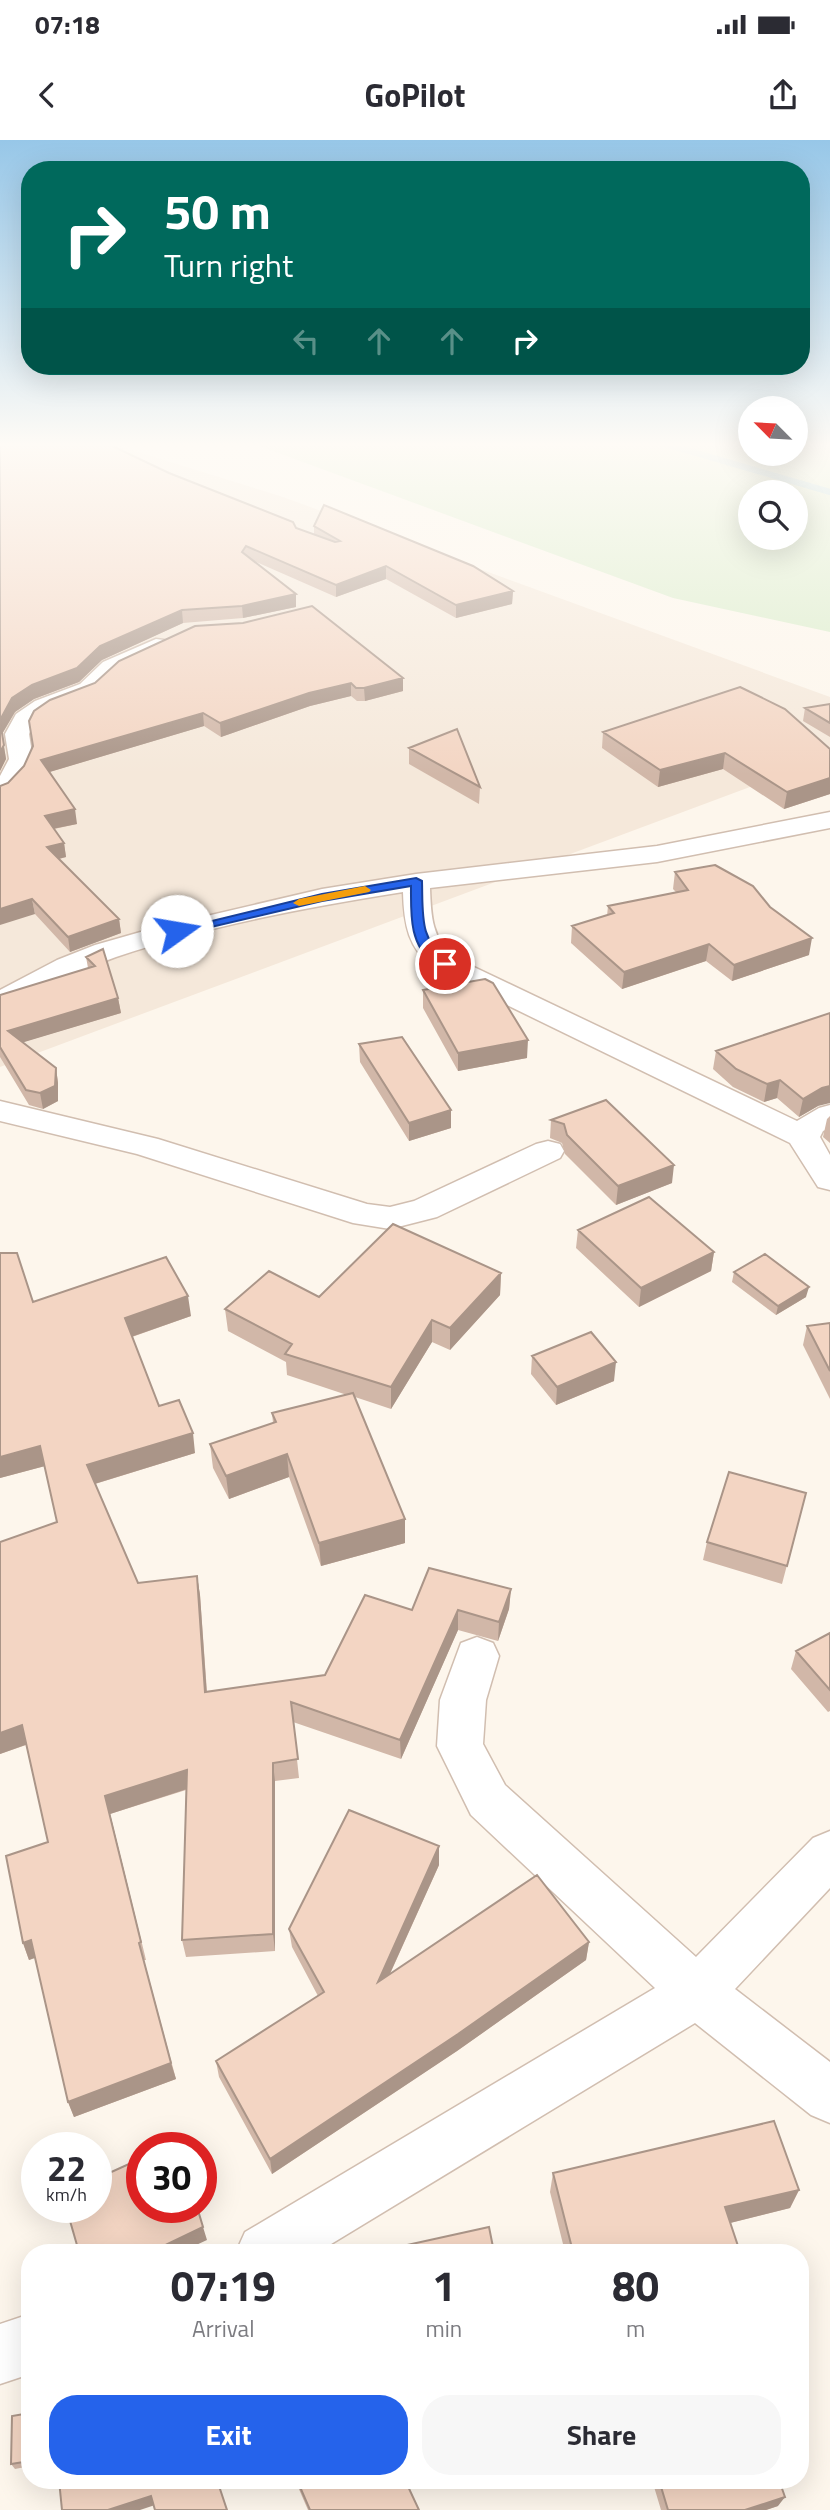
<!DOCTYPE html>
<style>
body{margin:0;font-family:"Titillium Web",sans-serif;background:#f7f7f7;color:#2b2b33;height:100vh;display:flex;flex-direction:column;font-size:26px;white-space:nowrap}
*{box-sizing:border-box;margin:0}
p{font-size:23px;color:#7c7c81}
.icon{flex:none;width:38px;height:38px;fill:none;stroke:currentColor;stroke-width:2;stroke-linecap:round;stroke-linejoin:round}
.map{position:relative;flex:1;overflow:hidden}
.details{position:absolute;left:21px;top:2104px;width:788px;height:245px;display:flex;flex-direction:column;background:#fff;border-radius:28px;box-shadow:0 7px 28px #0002}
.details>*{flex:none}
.banner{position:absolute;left:21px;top:21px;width:789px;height:214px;border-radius:28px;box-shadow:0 7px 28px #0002;background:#00695c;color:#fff;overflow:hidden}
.needle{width:46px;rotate:294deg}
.controls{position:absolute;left:738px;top:256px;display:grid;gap:14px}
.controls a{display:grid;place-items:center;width:70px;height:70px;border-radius:50%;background:#fff;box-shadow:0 7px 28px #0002;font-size:35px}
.speed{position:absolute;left:21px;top:1992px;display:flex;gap:14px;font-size:35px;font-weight:700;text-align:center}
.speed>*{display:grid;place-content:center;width:91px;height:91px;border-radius:50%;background:#fff;box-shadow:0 7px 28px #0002;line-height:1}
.speed small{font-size:18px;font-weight:400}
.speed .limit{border:10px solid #d22;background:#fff;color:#111}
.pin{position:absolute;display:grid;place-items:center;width:60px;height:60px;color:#fff;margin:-30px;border:4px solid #fff;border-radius:50%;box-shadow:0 2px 7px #0007}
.me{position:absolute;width:77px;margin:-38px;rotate:77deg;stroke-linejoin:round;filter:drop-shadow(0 0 5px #0008)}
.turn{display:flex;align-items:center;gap:24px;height:147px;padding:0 28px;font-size:32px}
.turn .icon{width:91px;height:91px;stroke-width:2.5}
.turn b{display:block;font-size:49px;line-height:60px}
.lanes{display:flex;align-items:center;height:66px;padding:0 28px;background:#0003;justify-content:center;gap:35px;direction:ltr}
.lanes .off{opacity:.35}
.eta{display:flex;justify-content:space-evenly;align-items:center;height:119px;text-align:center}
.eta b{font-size:42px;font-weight:700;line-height:49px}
.primary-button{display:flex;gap:14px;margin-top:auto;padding:14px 28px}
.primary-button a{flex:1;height:80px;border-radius:28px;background:#2563eb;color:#fff;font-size:28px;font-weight:700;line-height:80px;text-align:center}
.primary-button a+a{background:#f7f7f7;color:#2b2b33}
.status{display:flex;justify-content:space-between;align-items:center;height:49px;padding:0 35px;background:#fff;direction:ltr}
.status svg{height:19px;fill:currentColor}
header{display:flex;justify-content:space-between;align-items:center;height:91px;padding:0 28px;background:#fff;font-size:32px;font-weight:700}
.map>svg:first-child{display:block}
.residential{fill:#f5e8da}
.green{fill:#d8ecc9;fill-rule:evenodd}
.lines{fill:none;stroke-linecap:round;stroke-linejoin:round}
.stream{stroke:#a5d3da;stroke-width:6}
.minor-casing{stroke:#d1beb0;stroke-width:3}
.minor{fill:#fff;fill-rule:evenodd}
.wall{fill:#d1b7a8}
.shaded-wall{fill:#aa9588}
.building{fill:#f3d5c3;stroke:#aa9588;stroke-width:2}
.route{fill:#2563eb;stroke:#184099;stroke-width:2}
.slow{fill:#f59e0b}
</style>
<div class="status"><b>07:18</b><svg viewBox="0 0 49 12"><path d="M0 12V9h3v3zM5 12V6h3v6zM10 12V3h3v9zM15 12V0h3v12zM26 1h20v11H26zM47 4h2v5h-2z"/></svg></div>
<header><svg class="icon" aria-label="back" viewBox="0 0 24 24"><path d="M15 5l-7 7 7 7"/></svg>GoPilot<svg class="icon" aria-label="share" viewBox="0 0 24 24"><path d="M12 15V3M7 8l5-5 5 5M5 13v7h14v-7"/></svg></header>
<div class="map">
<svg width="830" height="2370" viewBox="0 0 830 2370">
<rect width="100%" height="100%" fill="#fdf6ec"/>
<path class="residential" d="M0,303H109L283,357L830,557V617L0,927Z"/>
<path class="green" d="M251,303H751V313H796V303H830V492L673,458ZM751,352H796V397H751Z"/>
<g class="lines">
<path class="stream" d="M662,303L830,352"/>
<defs>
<path id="minor" d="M156,499L164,500L167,505L164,510L119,532L96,554L51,571L34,583L29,594L33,619L21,643L9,656L0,658V636L9,619L5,594L16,574L35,561L80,544L103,522Z
M830,672V688L657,722L430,748C431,777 432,799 455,818L797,981L819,968L830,965V988L823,991L820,997L830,1015V1050L818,1047L790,1003L435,830C408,808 404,785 403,752C308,767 207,786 116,817C76,831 42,860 0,870V850L57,820L95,805L151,789L322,749L416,734L657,706Z
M0,961L158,999L367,1064L390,1067L414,1061L536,1004L548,1001L560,1004L564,1011L560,1018L437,1077L390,1089L353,1083L137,1014L0,981Z
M477,1497L493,1503L499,1516L486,1560L483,1604L505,1645L696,1817L813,1698L830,1691V1748L735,1849L830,1922V1983L811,1975L695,1883L318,2112H236L245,2092L655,1848L471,1675L437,1606L440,1560L461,1503Z
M30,2174V2234L0,2244V2184Z"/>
</defs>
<use href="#minor" class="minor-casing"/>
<use href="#minor" class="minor"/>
</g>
<path class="wall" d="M0,303L169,333L314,395V386L513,451L512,464L456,478L386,439L336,457L254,421L296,467L243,478L183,483L102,520L79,542L34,559L15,572L2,594L6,619L0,631Z
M403,538V551L365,561H357L351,556L310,566L221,597L204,586L49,632L77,684L54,689L64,703L66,717L59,719L119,779L121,793L70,812L35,774L8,643L24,626L33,606L34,571Z
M830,564V597L803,581L805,568Z
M603,592L830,609V654L784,669L723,629L658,647L602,608Z
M409,608L480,647L479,664L409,624Z
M675,732L809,815L732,841L706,821L622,849L571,803L572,786L607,776L608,766L676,752L673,749Z
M103,809L118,858L121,873L23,902L56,928L58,943V961L43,969L29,965L0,917V855L88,828L86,817Z
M423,850L527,918L458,931L423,868Z
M830,873L818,966L799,977L777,958L764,962L733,947L713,929L716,911Z
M359,904L451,988L409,1001L360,922Z
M606,960L672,1043L616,1065L565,1014L562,1003L550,998L551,980Z
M830,976V1003L823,997L827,979Z
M578,1090L714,1112L711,1131L639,1167L576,1108Z
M0,1113L33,1162L191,1176L132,1197L159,1266L195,1313L95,1344L138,1443L197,1436L200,1455L207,1552L325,1535L412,1470L511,1449L509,1469L498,1501L458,1490L401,1619L293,1582L299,1638L275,1641V1811L186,1817L182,1800L186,1650L110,1674L146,1820H144L176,1939L74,1977L68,1962L35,1818L29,1820L23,1803L48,1702L26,1605L0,1614V1402L57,1382L45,1326L0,1338Z
M734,1132L806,1157L776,1175L732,1142Z
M501,1133L500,1155L450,1210L432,1202L391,1269L355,1257L405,1403L321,1426L289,1337L229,1359L213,1328L210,1304L273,1283L272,1273L347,1255L287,1235L286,1222L228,1191L225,1169Z
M830,1183V1259L803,1205L807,1186Z
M532,1216L614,1241L556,1265L531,1234Z
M806,1353L782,1444L703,1420L707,1402Z
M830,1493V1571L828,1572L791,1529L796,1511Z
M439,1706V1725L390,1834L589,1802L586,1820L457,1911L272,2034L219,1937L216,1921L318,1856L292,1807L289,1789Z
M553,2033L799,2050L790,2068L730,2083L740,2112H565L550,2052Z
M30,2273V2326L15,2329L11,2324Z
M295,2340H405L419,2370H308Z
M652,2340H779L778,2366L766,2370H661Z"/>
<path class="shaded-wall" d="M386,426V439L336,457V445Z
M513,451L512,464L456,478V465Z
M296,454V467L243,478L242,466Z
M182,470L183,483L102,520L79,542L34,559L15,572L2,594L6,619L0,631V580L12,558L32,545L100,506Z
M403,538V551L365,561L364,548Z
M351,543V556L310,566L221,597L220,583L309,553Z
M203,573L204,586L43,634L41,620Z
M725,613L723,629L658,647L660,630Z
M830,638V654L784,669L787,652Z
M75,669L77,684L47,690L45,676Z
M64,703L66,717L50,721L47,707Z
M32,759L35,774L0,785V769Z
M119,779L121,793L70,812L68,797Z
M812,798L809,815L732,841L734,825Z
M709,804L706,821L622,849L624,832Z
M118,858L121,873L11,906L8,891Z
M528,900L527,918L458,931V913Z
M56,928L58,943V961L43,969L40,953Z
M780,940L777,958L764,962L767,944Z
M830,946V963L818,966L799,977L803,959L822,948Z
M451,970V988L409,1001V983Z
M674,1025L672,1043L616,1065L618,1046Z
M714,1112L711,1131L639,1167L641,1148Z
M501,1133L500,1155L450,1210V1188Z
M809,1147L806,1157L776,1175L778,1166Z
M188,1156L191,1176L128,1198L125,1178Z
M432,1180V1202L391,1269V1247Z
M616,1222L614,1241L556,1265L557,1247Z
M193,1293L195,1313L91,1345L87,1325Z
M40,1306L45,1326L0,1338V1317Z
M287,1314L289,1337L229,1359L226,1336Z
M405,1379V1403L321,1426L319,1403Z
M197,1436L200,1455L208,1571L205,1552Z
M511,1449L509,1469L498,1501L499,1482Z
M458,1470V1490L401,1619L400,1600Z
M22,1585L28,1604L0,1614V1593Z
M273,1623L275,1641V1811L273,1794Z
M187,1630L190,1648L110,1674L146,1820L105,1656Z
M439,1706V1725L378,1860V1842Z
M31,1800L37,1817L29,1820L23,1803Z
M589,1802L586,1820L457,1911L272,2034L270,2019Z
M171,1923L176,1939L74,1977L68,1962Z
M799,2050L790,2068L718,2086L725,2067Z
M203,2087L207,2100L181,2112H151Z
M151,2356L155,2365L140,2370H108Z
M785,2357L778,2366L766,2370H745Z"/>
<path class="building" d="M0,303H106L169,333L293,382L296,388L335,402L340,401L314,386L324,365L473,426L513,451L456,465L386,426L336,445L246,406L242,412L296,454L242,466L182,470L100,506L77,528L32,545L12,558L0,580Z
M312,466L403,538L364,548H356L351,543L309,553L220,583L203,573L41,620L75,669L45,676L64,703L47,707L119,779L68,797L32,759L0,769V646L8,643L24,626L33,606L29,581L34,571L50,560L95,543L119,521L195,486L243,483Z
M740,547L785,569L830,609V638L787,652L725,613L660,630L603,592Z
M830,564V583L805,568Z
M0,581L4,605L0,612Z
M457,589L480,647L409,608Z
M715,725L753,746L770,767L812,798L734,825L709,804L624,832L572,786L614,773L608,766L688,750L675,732Z
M103,809L118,858L8,891L56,928L55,946L40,953L26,950L0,907V855L95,826L86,817Z
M485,839L493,843L528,900L458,913L423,850Z
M830,873V946L822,948L803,959L780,940L767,944L736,929L716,911Z
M402,897L451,970L409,983L359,904Z
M606,960L674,1025L618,1046L567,995L564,984L551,980Z
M649,1057L714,1112L641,1148L578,1090Z
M393,1084L501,1133L450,1188L432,1180L391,1247L285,1214L292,1204L225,1169L269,1131L319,1157Z
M0,1113H17L33,1162L166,1117L188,1156L125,1178L159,1266L179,1260L193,1293L87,1325L138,1443L197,1436L205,1552L325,1535L365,1455L412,1470L429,1428L511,1449L499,1482L458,1470L400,1600L291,1562L298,1619L273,1623V1794L182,1800L187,1630L105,1656L141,1802L139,1803L171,1923L68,1962L31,1800L23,1803L6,1716L48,1702L22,1585L0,1593V1402L57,1382L40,1306L0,1317Z
M765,1114L809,1147L778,1166L734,1132Z
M830,1183V1231L807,1186Z
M591,1192L616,1222L557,1247L532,1216Z
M353,1253L405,1379L319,1403L287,1314L226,1336L210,1304L276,1282L272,1273Z
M729,1332L806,1353L787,1426L707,1402Z
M830,1493V1550L796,1511Z
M349,1670L439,1706L378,1842L537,1735L589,1802L458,1894L270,2019L216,1921L324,1852L289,1789Z
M774,1981L799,2050L725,2067L740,2112H573L553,2033Z
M175,2002L176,2007H164Z
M142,2018V2067H197L203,2087L151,2112H79L66,2067H96V2039Z
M489,2087L494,2112H408L407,2105Z
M30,2273V2321L11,2324L12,2276Z
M59,2340H217L227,2370H155L151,2356L108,2370H62Z
M297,2340H405L419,2370H310Z
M659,2340H779L785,2357L745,2370H668Z"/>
<linearGradient id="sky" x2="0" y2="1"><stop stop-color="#97c7e8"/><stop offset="0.48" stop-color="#fefbf6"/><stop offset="1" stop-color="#fefbf6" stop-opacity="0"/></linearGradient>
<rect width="830" height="635" fill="url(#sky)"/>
<path class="route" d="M416,738L422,741C423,775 419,801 449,822V827C442,828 440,827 434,823C409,805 411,774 411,746L322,761L177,795L171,791L322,754Z"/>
<path class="slow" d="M365,746L371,750L369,752L299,766L293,763L299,759Z"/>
</svg>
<div class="controls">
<a><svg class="needle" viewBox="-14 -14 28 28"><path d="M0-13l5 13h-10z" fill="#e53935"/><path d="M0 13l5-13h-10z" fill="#7c7c81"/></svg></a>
<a><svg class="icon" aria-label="search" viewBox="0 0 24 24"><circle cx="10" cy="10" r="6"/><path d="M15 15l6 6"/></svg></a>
</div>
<div class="speed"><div>22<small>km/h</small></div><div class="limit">30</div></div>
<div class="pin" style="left:445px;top:824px;background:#d93025"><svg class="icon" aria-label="arrive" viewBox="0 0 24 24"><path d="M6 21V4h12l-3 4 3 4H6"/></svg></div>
<svg class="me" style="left:177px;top:791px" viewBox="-20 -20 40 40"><circle r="19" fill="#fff"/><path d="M0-13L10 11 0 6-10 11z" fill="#2563eb"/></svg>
<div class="banner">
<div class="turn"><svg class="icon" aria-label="right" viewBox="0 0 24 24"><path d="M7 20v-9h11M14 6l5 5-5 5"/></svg><div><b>50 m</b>Turn right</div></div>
<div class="lanes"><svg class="icon off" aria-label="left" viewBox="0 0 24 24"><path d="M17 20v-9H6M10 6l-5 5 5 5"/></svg><svg class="icon off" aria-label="ahead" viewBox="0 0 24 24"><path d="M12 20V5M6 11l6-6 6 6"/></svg><svg class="icon off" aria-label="ahead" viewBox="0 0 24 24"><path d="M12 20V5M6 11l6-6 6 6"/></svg><svg class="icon" aria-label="right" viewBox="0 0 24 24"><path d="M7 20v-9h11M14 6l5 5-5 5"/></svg></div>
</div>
<section class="details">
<div class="eta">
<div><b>07:19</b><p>Arrival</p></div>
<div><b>1</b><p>min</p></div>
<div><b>80</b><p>m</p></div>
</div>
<div class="primary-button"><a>Exit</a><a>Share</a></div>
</section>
</div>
